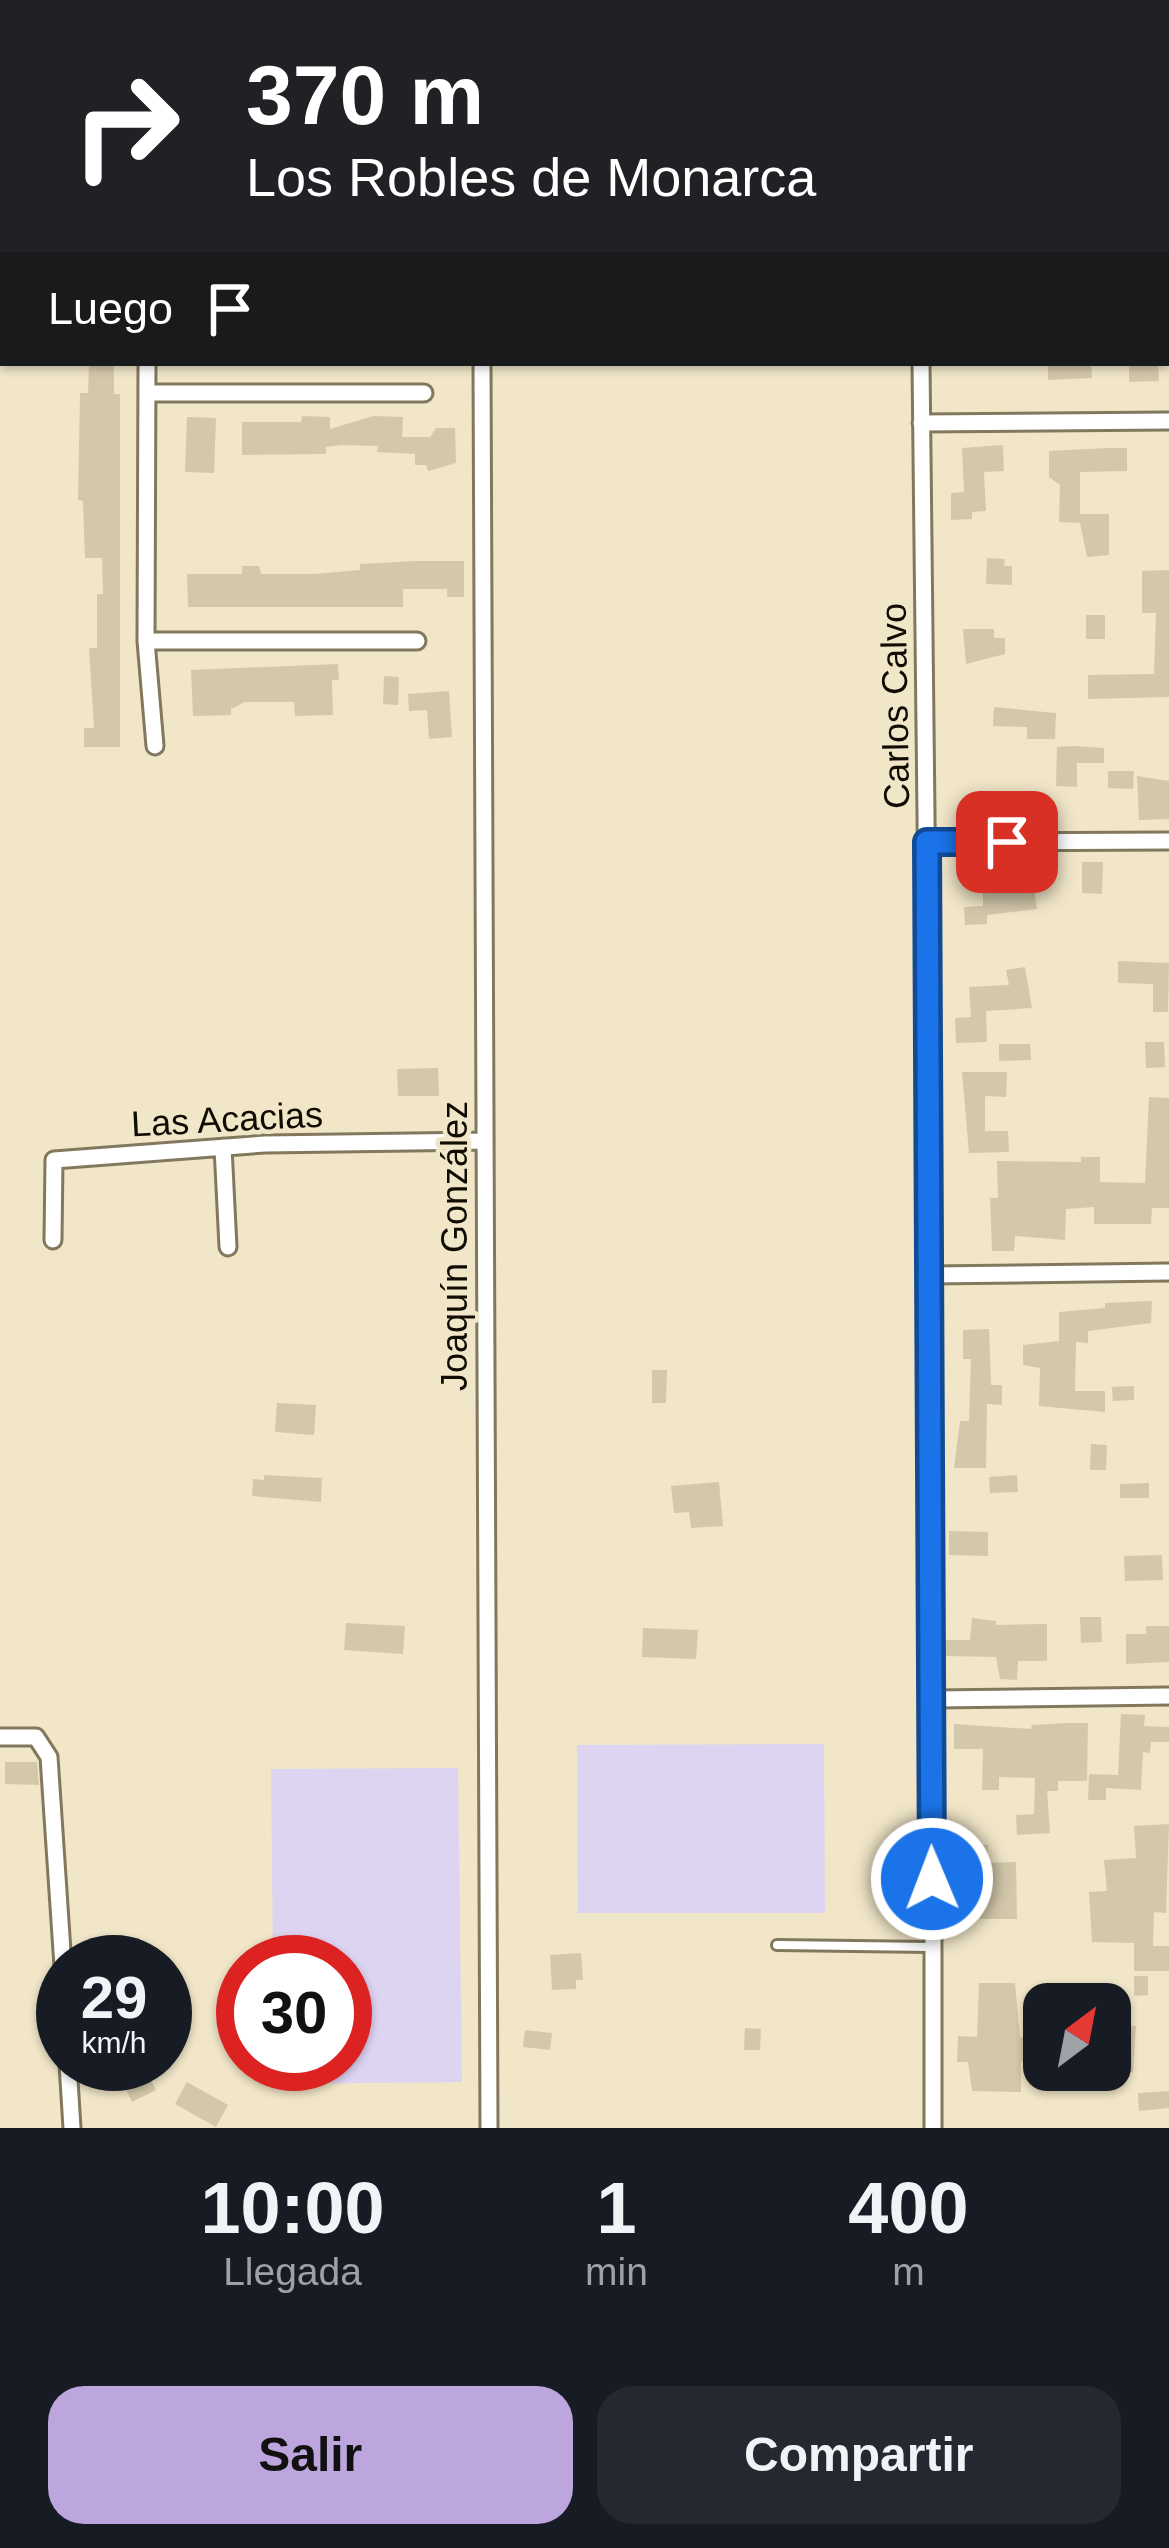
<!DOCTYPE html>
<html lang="es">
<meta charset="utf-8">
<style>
body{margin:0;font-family:Helvetica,sans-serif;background:#242831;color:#f1f3f6;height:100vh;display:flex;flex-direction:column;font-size:45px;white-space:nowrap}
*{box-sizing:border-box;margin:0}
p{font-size:39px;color:#9ea1a6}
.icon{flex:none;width:66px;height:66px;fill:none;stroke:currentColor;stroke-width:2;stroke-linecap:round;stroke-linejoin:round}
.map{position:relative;height:2128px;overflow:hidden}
.side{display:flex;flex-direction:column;background:#171b24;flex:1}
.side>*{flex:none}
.top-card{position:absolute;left:0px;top:0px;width:1170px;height:366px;box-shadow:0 3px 9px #0004;background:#202124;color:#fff;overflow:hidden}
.needle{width:78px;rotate:32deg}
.controls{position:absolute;left:1023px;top:1983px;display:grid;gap:24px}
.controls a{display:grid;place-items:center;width:108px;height:108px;border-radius:24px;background:#171b24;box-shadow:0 3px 9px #0004;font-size:60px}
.speed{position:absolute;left:36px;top:1935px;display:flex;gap:24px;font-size:60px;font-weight:700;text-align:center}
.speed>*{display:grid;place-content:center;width:156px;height:156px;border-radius:50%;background:#171b24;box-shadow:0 3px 9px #0004;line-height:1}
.speed small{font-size:30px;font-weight:400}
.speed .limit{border:18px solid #d22;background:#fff;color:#111}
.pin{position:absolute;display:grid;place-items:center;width:102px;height:102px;color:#fff;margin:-51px;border-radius:24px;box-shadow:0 6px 18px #0006}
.me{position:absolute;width:132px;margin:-66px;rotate:359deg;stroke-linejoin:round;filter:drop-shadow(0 0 9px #0008)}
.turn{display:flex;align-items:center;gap:42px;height:252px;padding:0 48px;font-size:54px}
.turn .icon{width:156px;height:156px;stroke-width:2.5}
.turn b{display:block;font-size:84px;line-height:102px}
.then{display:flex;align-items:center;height:114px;padding:0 48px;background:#0003;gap:24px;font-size:45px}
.eta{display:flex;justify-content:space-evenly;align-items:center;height:204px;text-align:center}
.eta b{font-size:72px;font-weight:700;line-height:84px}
.action{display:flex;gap:24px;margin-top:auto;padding:24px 48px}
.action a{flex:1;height:138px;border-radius:36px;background:#bca6dd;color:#111;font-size:48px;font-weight:700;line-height:138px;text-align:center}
.action a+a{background:#242831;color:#f1f3f6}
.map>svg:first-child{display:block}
.green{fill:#ddd4f1}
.building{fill:#d4c8ab}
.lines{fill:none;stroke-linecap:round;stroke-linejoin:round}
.lane-casing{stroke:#82785d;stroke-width:14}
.street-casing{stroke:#82785d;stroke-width:21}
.lane{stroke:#fff;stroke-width:8}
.street{stroke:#fff;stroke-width:15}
.route-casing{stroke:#114b97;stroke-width:30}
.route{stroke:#1a73e8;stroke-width:21}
.labels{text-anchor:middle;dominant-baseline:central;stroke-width:9;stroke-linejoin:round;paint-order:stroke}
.street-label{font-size:36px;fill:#100c04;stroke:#f1e6c8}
</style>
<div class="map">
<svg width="1169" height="2128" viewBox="0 0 1169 2128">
<rect width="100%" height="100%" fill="#f1e6c8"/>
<path class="green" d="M824,1744L825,1913H578L577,1745Z
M458,1768L462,2082L275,2084V2064H345V1962H273L271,1769Z"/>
<path class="building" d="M89,363H114V394H120V747H84V728H94L89,648H97V594H103L102,558H85L83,501L78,500L80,393H88Z
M1048,363H1091L1092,378L1048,380Z
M1129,363H1158L1159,381L1129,382Z
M302,416L330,417V429L373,416L403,417L402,437H430L436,428H455L456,463L428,471L426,465H415V454L377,452L378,446L341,445L326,447V454L242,455V422H301Z
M187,417L216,418L214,473L185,472Z
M1003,445L1004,471L984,472L986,511L972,512V519L951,520V493L964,492L962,448Z
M1108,448H1127V471L1080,472V514H1109V555L1087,557L1080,523L1059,522L1060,485L1049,477V451Z
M987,558L1005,559L1004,566H1012V585L986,584Z
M417,561H464V597H447V589H403V607H188L187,574H242V566H259L261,574H314L360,570V564Z
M1169,570V697L1088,699V675L1154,674L1156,613H1142V571Z
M1086,615H1105V639H1086Z
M963,629H994V638H1005V654L966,664Z
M338,664L339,680H332L333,715L295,716L294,702H245L231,709V715L193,716L191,670Z
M384,676L399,677L398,705L383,704Z
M449,691L452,737L429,739L427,710L409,711L408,694Z
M994,707L1056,713L1055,739H1027V727L993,726Z
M1075,746L1104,748V763H1077V787L1056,786L1057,747Z
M1108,771H1134L1133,789L1108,788Z
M1137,776L1169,781V819L1139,820Z
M1082,862H1103L1102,894L1082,893Z
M983,872H1004L1003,892L1034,888L1037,909L987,915V924L965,925L964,907L983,906Z
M1118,961L1169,963L1168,1012H1153V984L1118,983Z
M1025,967L1032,1008L986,1011L987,1042L956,1043L955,1018L971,1017L969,987L1009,985L1006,970Z
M1145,1042H1164L1165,1067L1146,1068Z
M999,1044H1030L1031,1060L999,1061Z
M438,1068L439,1096H398L397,1069Z
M962,1072H1007L1006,1097L985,1096V1131H1008L1009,1152L969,1153Z
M1149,1097L1169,1098V1208H1152L1151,1224H1094V1207L1066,1209L1065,1240L1015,1236L1014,1251H992L990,1198H998L997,1161L1081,1162V1157H1100V1182L1145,1183Z
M1152,1301L1151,1323L1088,1331V1343L1076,1342L1075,1391H1105V1412L1039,1406L1040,1368L1023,1365V1345L1059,1341V1312L1105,1308V1303Z
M989,1329L991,1385H1002V1405L987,1404L986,1468H954L960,1421H969L971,1359H963V1330Z
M652,1370H667L666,1403H652Z
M1134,1386V1400L1113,1401L1112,1387Z
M277,1403L316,1405L314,1435L275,1432Z
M1091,1444L1107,1445L1106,1470H1090Z
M264,1475L322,1478L321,1502L252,1496L253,1479L264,1480Z
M1017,1475L1018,1492L990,1493L989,1477Z
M719,1482L723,1526L691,1528L689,1512L674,1513L671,1486Z
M1149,1483V1498H1120V1484Z
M949,1531L988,1532V1556L949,1555Z
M1162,1555L1163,1580L1125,1581L1124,1556Z
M1080,1617H1101L1102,1642L1081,1643Z
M972,1618L996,1621V1625L1047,1624V1661H1018L1017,1680L1000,1679L996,1657L945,1656V1640H970Z
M346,1623L405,1626L403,1654L344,1650Z
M1146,1626H1169V1662L1126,1664V1634H1146Z
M643,1628L698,1630L696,1659L642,1657Z
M1121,1714L1145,1715L1144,1726L1169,1727V1742H1151L1150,1753L1143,1752L1141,1790L1106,1788V1800H1088L1089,1774L1118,1775Z
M1068,1723H1088L1087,1781H1058V1791H1047L1050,1833L1017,1835L1016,1815L1034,1814L1035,1778L999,1777V1790H982L983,1749H954V1724L1031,1729L1032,1725Z
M5,1762H37L39,1785L5,1784Z
M1169,1824L1166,1913L1154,1912L1153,1946H1169V1971H1134V1943L1092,1942L1089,1892L1107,1891L1104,1860L1136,1858L1134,1826Z
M950,1836H969V1845H988V1863L1016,1862L1017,1919H980L984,1863L946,1864Z
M581,1953L583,1980H576V1989L552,1990L550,1955Z
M1134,1976H1148V1995L1134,1996Z
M979,1983H1015L1020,2037L1044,2042V2062H1021V2092L972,2091L968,2062H957L958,2036L977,2037Z
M1111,2025L1136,2026L1133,2072H1110Z
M745,2028L761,2029L760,2050H744Z
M525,2030L552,2033L550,2050L523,2047Z
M146,2070L156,2090L132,2102L122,2081Z
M1057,2070H1104V2090L1057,2089Z
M187,2082L228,2105L216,2127L175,2104Z
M1169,2091V2108L1139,2111L1138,2093Z"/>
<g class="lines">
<defs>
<path id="lane" d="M777,1945L931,1947"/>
<path id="street" d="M438,0V3
M590,0V3
M484,3V0
M923,3V0
M0,124H3
M147,363L146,641L155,746
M482,363L489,2128
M921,363L933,1448V2128
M147,393H424
M921,423L1169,421
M146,641H417
M927,842L1169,841
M223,1147L228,1247
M53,1240L54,1160L265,1144L484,1141
M930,1275L1169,1272
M934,1699L1169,1696
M0,1737H36L49,1757L63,1966
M68,2064L72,2128"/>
</defs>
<use href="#lane" class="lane-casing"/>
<use href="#street" class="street-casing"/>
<use href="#lane" class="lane"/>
<use href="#street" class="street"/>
</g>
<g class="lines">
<defs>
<path id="route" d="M932,1879L927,842H1007"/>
</defs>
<use href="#route" class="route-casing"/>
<use href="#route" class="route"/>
</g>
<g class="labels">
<g class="street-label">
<text transform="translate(895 706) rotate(-91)">Carlos Calvo</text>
<text transform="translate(227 1119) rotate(-3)">Las Acacias</text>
<text transform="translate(454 1246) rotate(-90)">Joaquín González</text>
</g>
</g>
</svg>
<div class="controls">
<a><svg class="needle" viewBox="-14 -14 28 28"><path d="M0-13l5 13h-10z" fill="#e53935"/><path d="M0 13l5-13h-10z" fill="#9ea1a6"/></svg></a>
</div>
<div class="speed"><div>29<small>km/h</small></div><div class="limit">30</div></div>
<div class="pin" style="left:1007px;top:842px;background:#d93025"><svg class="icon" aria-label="arrive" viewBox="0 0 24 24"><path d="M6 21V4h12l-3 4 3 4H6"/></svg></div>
<svg class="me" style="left:932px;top:1879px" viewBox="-20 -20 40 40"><circle r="17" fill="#1a73e8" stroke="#fff" stroke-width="3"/><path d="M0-11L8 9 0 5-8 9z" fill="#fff"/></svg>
<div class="top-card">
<div class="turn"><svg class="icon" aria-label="right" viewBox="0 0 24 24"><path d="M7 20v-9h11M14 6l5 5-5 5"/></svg><div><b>370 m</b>Los Robles de Monarca</div></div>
<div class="then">Luego<svg class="icon" aria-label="arrive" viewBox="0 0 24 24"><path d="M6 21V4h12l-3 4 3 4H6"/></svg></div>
</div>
</div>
<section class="side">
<div class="eta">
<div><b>10:00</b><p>Llegada</p></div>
<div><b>1</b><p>min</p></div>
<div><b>400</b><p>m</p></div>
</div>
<div class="action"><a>Salir</a><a>Compartir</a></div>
</section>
